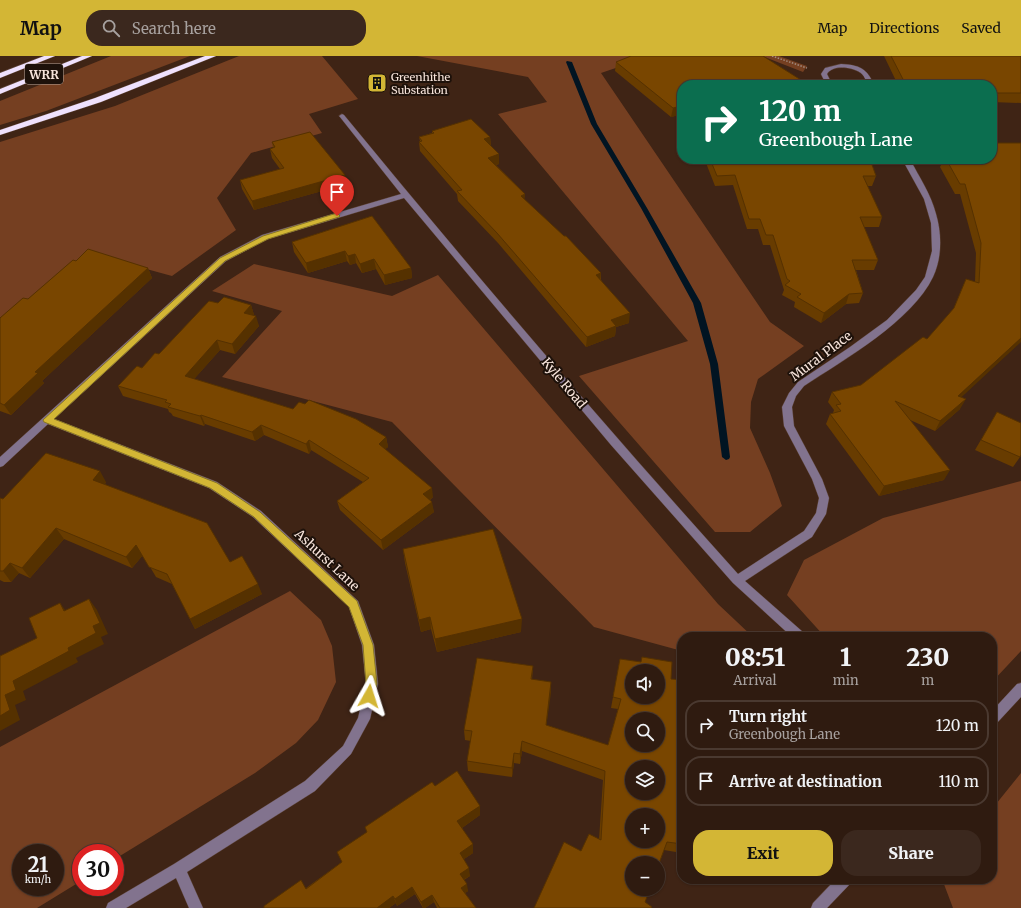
<!DOCTYPE html>
<meta charset="utf-8">
<style>
body{margin:0;font-family:Merriweather,serif;background:#3b281e;color:#f1f3f6;height:100vh;display:flex;flex-direction:column;font-size:15px;white-space:nowrap}
*{box-sizing:border-box;margin:0}
p{font-size:13px;color:#a7a19f}
.icon{flex:none;width:22px;height:22px;fill:none;stroke:currentColor;stroke-width:2;stroke-linecap:round;stroke-linejoin:round}
.map{position:relative;flex:1;overflow:hidden}
.details{position:absolute;left:677px;top:576px;width:320px;height:252px;display:flex;flex-direction:column;background:#2f1b10;border-radius:16px;box-shadow:0 1px 3px #0004,0 0 0 1px #4a3930}
.details>*{flex:none}
.top-card{position:absolute;left:677px;top:24px;width:320px;height:84px;border-radius:16px;box-shadow:0 1px 3px #0004,0 0 0 1px #4a3930;background:#0b6e4f;color:#fff;overflow:hidden}
.tools{position:absolute;left:625px;top:608px;display:grid;gap:8px}
.tools a{display:grid;place-items:center;width:40px;height:40px;border-radius:50%;background:#2f1b10;box-shadow:0 1px 3px #0004,0 0 0 1px #4a3930;font-size:20px}
.speed{position:absolute;left:12px;top:788px;display:flex;gap:8px;font-size:20px;font-weight:700;text-align:center}
.speed>*{display:grid;place-content:center;width:52px;height:52px;border-radius:50%;background:#2f1b10;box-shadow:0 1px 3px #0004,0 0 0 1px #4a3930;line-height:1}
.speed small{font-size:10px;font-weight:400}
.speed .limit{border:6px solid #d22;background:#fff;color:#111}
.pin{position:absolute;display:grid;place-items:center;width:34px;height:34px;color:#fff;margin:-41px -17px;border-radius:50% 50% 50% 0;rotate:-45deg;box-shadow:0 0 4px #0007}
.pin .icon{rotate:45deg}
.me{position:absolute;width:44px;margin:-22px;rotate:6deg;stroke-linejoin:round;filter:drop-shadow(0 0 3px #0008)}
.turn{display:flex;align-items:center;gap:14px;height:84px;padding:0 16px;font-size:18px}
.turn .icon{width:52px;height:52px;stroke-width:2.5}
.turn b{display:block;font-size:28px;line-height:34px}
.eta{display:flex;justify-content:space-evenly;align-items:center;height:68px;text-align:center}
.eta b{font-size:24px;font-weight:800;line-height:28px}
.action{display:flex;gap:8px;margin-top:auto;padding:8px 16px}
.action a{flex:1;height:46px;border-radius:16px;background:#d3b635;color:#111;font-size:16px;font-weight:800;line-height:46px;text-align:center}
.action a+a{background:#3b281e;color:#f1f3f6}
ul{padding:0;list-style:none}
li{display:flex;align-items:center;gap:12px;height:50px;margin:0 8px 6px;padding:0 8px;border:2px solid #4a3930;border-radius:16px}
li div{flex:1}
li b{display:block;font-size:15px}
li em{font-style:normal}
header{display:flex;align-items:center;gap:24px;box-sizing:border-box;height:56px;padding:0 20px;background:#d3b635;color:#111}
header strong{font-size:19px}
nav{display:flex;gap:22px;margin-inline-start:auto;font-size:14px}
.search{width:280px;height:36px;background:#3b281e;display:flex;align-items:center;gap:10px;box-sizing:border-box;padding:0 14px;border-radius:16px;color:#a7a19f;font-size:15px}
.map>svg:first-child{display:block}
.green{fill:#753f21;fill-rule:evenodd}
.lines{fill:none;stroke-linecap:round;stroke-linejoin:round}
.stream{fill:#011422;fill-rule:evenodd}
.minor-casing{stroke:#593f31;stroke-width:1}
.highway-casing{stroke:#593f31;stroke-width:1}
.path{stroke:#a0897e;stroke-width:1.5;stroke-dasharray:1.5 1.5;stroke-linecap:butt}
.minor{fill:#82738e;fill-rule:evenodd}
.highway{fill:#efe1fd;fill-rule:evenodd}
.wall{fill:#683c00}
.shaded-wall{fill:#553100}
.building{fill:#794600;stroke:#553100;fill-rule:evenodd}
.route{fill:#d3b635;stroke:#897622}
.labels{text-anchor:middle;dominant-baseline:central;stroke-width:4;stroke-linejoin:round;paint-order:stroke}
.far-poi-label{font-size:11px;fill:#f7e4db;stroke:#1d110a;text-anchor:start}
.shield{fill:#1d110a;stroke:#b6a59c;stroke-width:1}
.shield-label{font-size:12px;font-weight:bold;fill:#f7e4db}
.street-label{font-size:13px;fill:#f7e4db;stroke:#1d110a}
</style>
<header>
<strong>Map</strong>
<div class="search"><svg class="icon" aria-label="search" viewBox="0 0 24 24"><circle cx="10" cy="10" r="6"/><path d="M15 15l6 6"/></svg>Search here</div>
<nav><a>Map</a><a>Directions</a><a>Saved</a></nav>
</header>
<div class="map">
<svg width="1021" height="852" viewBox="0 0 1021 852">
<rect width="100%" height="100%" fill="#3f2415"/>
<path class="green" d="M111,0H190L46,55L0,69V45Z
M239,0H322L358,43L309,58L322,77L251,97L217,142L236,174L172,220L88,197L0,267V86L115,50Z
M417,0H651L601,17L770,266L804,290L758,323L751,346L750,372L770,417L782,450L750,476H715L579,320L688,285L498,58L547,46L528,21Z
M762,0H779L807,10L803,16Z
M254,208L392,240L438,219L718,548L753,581H682V595L594,571L392,366L222,321L282,255L212,235Z
M1021,425V595L992,626V581H825L787,539L804,504L883,462Z
M290,535L321,564L332,590L336,626L318,664L296,687L255,717L115,803V797H81V825L37,852H0V691ZM21,797H55V831H21Z
M1021,717V852H953L942,823H992V753Z"/>
<g class="lines">
<path class="stream" d="M567,5L572,6L597,68L647,152L701,247L718,308L730,401L729,403L726,404L722,401L710,308L693,247L641,152L591,68L566,6Z"/>
<defs>
<path id="minor" d="M841,8C859,9 867,12 874,29H868C866,25 865,21 862,18C854,11 833,8 827,18L830,24L837,29C827,29 825,27 821,18L825,12Z
M342,58L344,59C472,215 603,368 738,518L804,475L816,457L819,442L812,423L784,370L782,351L789,337L798,326L850,291L887,264L916,234L925,221L932,195L931,167L924,143L902,103H910C919,121 931,138 936,158C942,178 942,202 933,221C912,265 845,303 804,330L796,340L792,351L794,370L822,423L829,442L826,458L812,481L745,525L804,577L806,581H792L733,527L611,389L404,142L268,183L226,205L54,363L217,426L261,455L358,545L374,589L378,628L370,663L351,698L315,735L187,816L203,852H189L176,822L126,852H106L108,847L174,808L305,725L343,690L358,662L366,628L362,589L349,551L253,461L209,432L48,368L3,410L0,411V401L220,201L262,179L401,138L340,61L339,60Z
M1021,627V641L996,668L992,670V655L1017,628Z
M836,823H852L850,828L827,852H811L813,847Z"/>
<path id="highway" d="M44,0H55L0,22V17Z
M82,0H92L0,38V33Z
M205,0H216L101,46L0,79V74L95,42Z"/>
</defs>
<use href="#minor" class="minor-casing"/>
<use href="#highway" class="highway-casing"/>
<path class="path" d="M772,0L807,12"/>
<use href="#minor" class="minor"/>
<use href="#highway" class="highway"/>
</g>
<path class="wall" d="M884,0H1021V47L992,46V29H898Z
M616,6L682,29V62L679,59L671,61L615,15Z
M432,75L490,81L491,90L499,108L496,109L525,138L524,143L601,217V224L629,267L616,271L615,280L586,291L498,187L458,145L457,138L420,95L419,86L420,85L419,81L432,77Z
M272,86L345,119L347,128L254,154L242,133L240,124L280,113L272,102L270,93L273,92Z
M995,87H1021L961,341L960,353L935,375L910,364L944,424L879,440L826,368L830,358L833,357L834,354L828,346L832,336L861,329L927,283L953,254L966,223L975,226L976,197L960,138H955L940,111L942,107L940,103H992Z
M707,103H870L876,120L872,130H867L882,161L879,171H864L878,204L874,214H856L863,237L859,247L846,248L821,267L794,251L795,246L782,239L784,234L770,189H763L758,173H747L733,129L715,130L706,107Z
M372,160L411,212L412,222L385,229L376,213L362,217L356,207L350,209L347,205L308,217L294,196L292,186Z
M76,205L148,212L152,222L42,325L44,327L11,359L0,355V262L28,243Z
M218,247L251,249L254,259V260L259,270L235,298L220,294L194,323L386,381L388,391L385,393L433,441L430,444L434,456L383,494L340,454L337,445L363,426L311,394L309,398L264,379L255,385L205,368L204,370L173,360L171,357L169,356L168,353L123,340L118,330L159,298Z
M997,356L1020,401L1013,411L975,394Z
M106,426L105,428L230,506L262,538L195,573L172,528L156,521L143,499L132,512L64,483L30,522L19,517L11,526H4L0,524V442L3,443Z
M403,493L521,576L437,596L431,573L421,576L405,507Z
M642,601L671,623L682,624V797L664,794L645,846L581,795L599,784L603,724L522,695L520,708L514,707L512,721L468,715L467,705L471,685L465,684L464,674L533,610L532,624L551,626L546,669L608,689L618,653L611,652L620,603L641,606Z
M435,730L480,759L462,772L473,797L464,803L470,820L464,824L468,835L465,837L476,852H437L434,846L425,852H423L415,838L397,850L396,847L389,852H264L306,832L342,806Z"/>
<path class="shaded-wall" d="M681,50L679,59L671,61L673,52Z
M490,81L491,91L484,83Z
M499,98V108L489,111L488,102Z
M345,119L347,128L254,154L252,145Z
M525,138L524,148L521,140Z
M345,195L347,205L308,217L306,207Z
M355,198L356,207L350,209L348,200Z
M374,203L376,213L362,217L360,208Z
M148,212L152,222L42,325L44,327L11,359L4,349L35,316Z
M411,212L412,222L385,229L384,219Z
M601,217L600,227L596,219Z
M849,238L846,248L821,267L824,257Z
M251,249L254,259L247,267L244,257Z
M630,257L629,267L616,271L615,280L586,291L587,281L611,264Z
M256,260L259,270L235,298L232,288Z
M1021,282V286L952,350L958,340Z
M217,284L220,294L188,330L185,320Z
M966,343L960,353L935,375L940,365Z
M201,359L205,368L204,370L200,360Z
M261,369L264,379L255,385L252,376Z
M386,381L388,391L380,398L379,388Z
M309,384L311,394L309,398L306,388Z
M950,414L944,424L879,440L884,430Z
M100,415L106,426L99,435L93,424Z
M432,432L433,441L424,448L423,438Z
M432,446L434,456L383,494L381,484Z
M56,472L64,483L30,522L22,512Z
M136,489L143,499L132,512L126,501Z
M10,507L19,517L11,526L3,515Z
M258,528L262,538L195,573L190,563Z
M89,543L97,554L108,578L101,581L104,588L76,602L78,606L23,635L26,644L15,649L20,664L0,675V660L5,639L13,625L68,592Z
M60,547L68,558L64,555Z
M430,561L431,573L421,576L419,564Z
M522,563L521,576L437,596L435,583Z
M551,626V637L545,679L546,669Z
M522,685V695L520,708V698Z
M514,697V707L512,721V712Z
M480,750V759L459,774L457,765Z
M473,788V797L461,805L460,797Z
M469,812L470,820L461,825L460,818Z
M467,828L468,835L463,839L461,832Z
M412,831L415,838L397,850L395,843Z
M432,839L434,846L425,852H423L421,846Z
M393,840L396,847L389,852H377Z"/>
<path class="building" d="M631,0H763L809,29H682V51L681,50L673,52L616,6Z
M891,0H1021V37H992V29H906Z
M471,63L490,81L484,83L499,98L488,102L525,138L521,140L564,180H566L601,217L596,219L630,257L611,264L616,270L587,281L497,177L457,135L462,134L419,86L422,85L419,81L434,77L432,75Z
M310,76L345,119L252,145L240,124L284,112L270,93L275,91L272,86Z
M992,82L995,87H1021V282L958,340L966,343L940,365L895,345L950,414L884,430L830,358L841,355L836,349L841,348L832,336L861,329L923,281L927,283L954,252L966,223L979,227L981,187L965,128H960L946,103H992Z
M710,103H870L876,120H863L882,161H860L878,204H852L863,237L849,238L824,257L797,241L801,238L785,229L790,225L787,223L773,179H766L760,163H749L735,119L717,120Z
M372,160L411,212L384,219L374,203L360,208L355,198L348,200L345,195L306,207L292,186Z
M88,193L148,212L35,316L38,317L4,349L0,347V262L23,242L28,243L73,204L76,205Z
M224,241L251,249L244,257L256,260L232,288L217,284L185,320L293,353L299,346L305,348L309,344L356,363L386,381L379,388L432,432L423,438L432,446L381,484L337,445L369,422L309,384L306,388L261,369L252,376L201,359L200,360L168,351L171,348L165,346L167,344L118,330L137,310L142,312L155,297L159,298L209,245L218,247Z
M997,356L1021,367V399L1020,401L981,384Z
M46,397L100,415L93,424L207,467L230,506L242,500L258,528L190,563L167,518L149,511L136,489L126,501L56,472L22,512L10,507L3,515H0V442L3,443Z
M493,473L522,563L435,583L430,561L419,564L403,493Z
M89,543L100,567L93,570L96,577L68,592L69,595L13,625L16,634L5,639L10,654L0,660V600L37,582L29,562L60,547L64,555Z
M642,601L672,606L671,623L682,624V788L667,786L658,810V807H632V833H650L645,846L652,851L651,852H534L564,786L581,795L589,778L601,784L605,715L522,685L520,698L514,697L512,712L467,705L472,675L464,674L477,602L533,610L531,623L551,626L546,669L608,689L621,643L613,641L620,603L641,606ZM632,615H658V641H632ZM632,663H658V689H632ZM632,711H658V737H632ZM632,759H658V785H632Z
M457,715L480,750L457,765L473,788L460,797L469,812L460,818L467,828L461,832L476,852H440L432,839L421,846L412,831L395,843L393,840L377,852H264V850L301,824L306,833L342,806L337,796L367,776L365,771L432,726L435,730Z"/>
<path class="route" d="M337,157L340,160L339,161L268,183L225,205L54,363L217,427L260,456L357,545L373,589L377,628L373,643L369,645L365,643L364,640L366,628L363,589L349,551L254,461L210,432L44,366L43,364L220,202L263,180Z"/>
<defs>
<symbol id="building-square" viewBox="-11 -11 22 22"><rect x="-9" y="-9" width="18" height="18" rx="4" fill="#d3b635" stroke="#1d110a"/><path d="M-4-6H4V6H1V3H-1V6H-4ZM-2.5-4.3h1.7v1.8h-1.7ZM.8-4.3h1.7v1.8H.8ZM-2.5-1h1.7V.8h-1.7ZM.8-1h1.7V.8H.8Z" fill="#111"/></symbol>
</defs>
<g fill-rule="evenodd">
<use href="#building-square" x="366" y="16" width="22" height="22"/>
</g>
<g class="labels">
<g class="far-poi-label">
<text x="391" y="21">Greenhithe<tspan x="391" dy="13">Substation</tspan></text>
</g>
<rect class="shield" x="25" y="8" width="38" height="20" rx="3"/>
<g class="shield-label">
<text x="44" y="18">WRR</text>
</g>
<g class="street-label">
<text transform="translate(821 300) rotate(-37)">Mural Place</text>
<text transform="translate(564 327) rotate(50)">Kyle Road</text>
<text transform="translate(327 504) rotate(43)">Ashurst Lane</text>
</g>
</g>
</svg>
<div class="tools">
<a><svg class="icon" aria-label="sound" viewBox="0 0 24 24"><path d="M4 9h4l5-4v14l-5-4H4zM17 9q2 3 0 6"/></svg></a>
<a><svg class="icon" aria-label="search" viewBox="0 0 24 24"><circle cx="10" cy="10" r="6"/><path d="M15 15l6 6"/></svg></a>
<a><svg class="icon" aria-label="layers" viewBox="0 0 24 24"><path d="M12 4l9 5-9 5-9-5zM3 14l9 5 9-5"/></svg></a>
<a>+</a>
<a>−</a>
</div>
<div class="speed"><div>21<small>km/h</small></div><div class="limit">30</div></div>
<div class="pin" style="left:337px;top:160px;background:#d93025"><svg class="icon" aria-label="arrive" viewBox="0 0 24 24"><path d="M6 21V4h12l-3 4 3 4H6"/></svg></div>
<svg class="me" style="left:369px;top:640px" viewBox="-20 -20 40 40"><path d="M0-17L14 15 0 8-14 15z" fill="#d3b635" stroke="#fff" stroke-width="4"/></svg>
<div class="top-card">
<div class="turn"><svg class="icon" aria-label="right" viewBox="0 0 24 24"><path d="M7 20v-9h11M14 6l5 5-5 5"/></svg><div><b>120 m</b>Greenbough Lane</div></div>
</div>
<section class="details">
<div class="eta">
<div><b>08:51</b><p>Arrival</p></div>
<div><b>1</b><p>min</p></div>
<div><b>230</b><p>m</p></div>
</div>
<ul>
<li><svg class="icon" aria-label="right" viewBox="0 0 24 24"><path d="M7 20v-9h11M14 6l5 5-5 5"/></svg><div><b>Turn right</b><p>Greenbough Lane</p></div><em>120 m</em></li>
<li><svg class="icon" aria-label="arrive" viewBox="0 0 24 24"><path d="M6 21V4h12l-3 4 3 4H6"/></svg><div><b>Arrive at destination</b></div><em>110 m</em></li>
</ul>
<div class="action"><a>Exit</a><a>Share</a></div>
</section>
</div>
